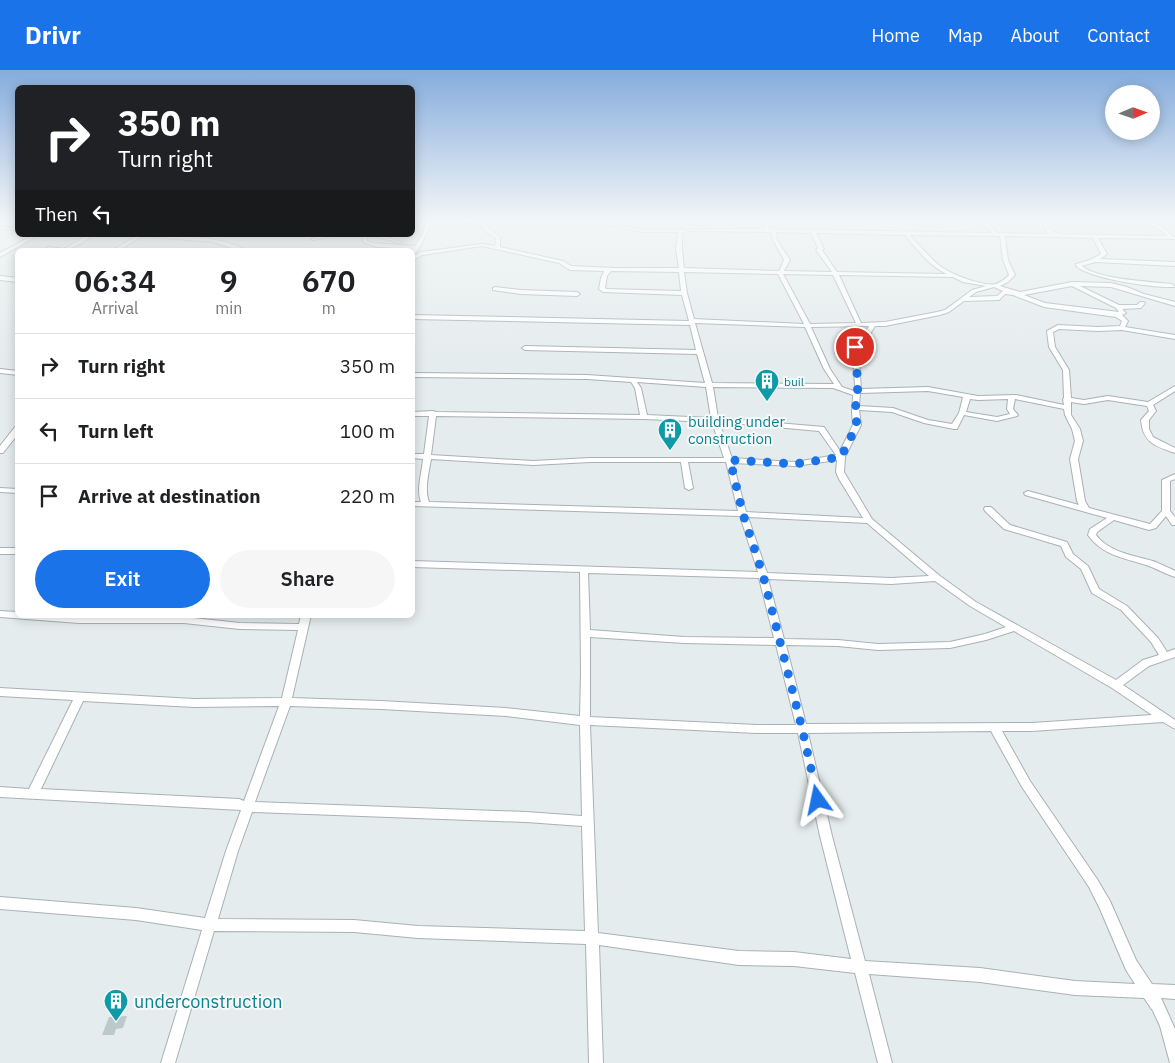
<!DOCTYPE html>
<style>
body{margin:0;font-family:"IBM Plex Sans",sans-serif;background:#f6f6f6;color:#202124;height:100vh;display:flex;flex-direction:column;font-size:19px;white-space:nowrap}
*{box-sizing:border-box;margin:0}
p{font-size:16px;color:#757577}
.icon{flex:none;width:28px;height:28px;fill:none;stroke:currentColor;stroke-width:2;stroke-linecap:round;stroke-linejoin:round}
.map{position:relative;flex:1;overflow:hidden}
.details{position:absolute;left:15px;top:178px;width:400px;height:370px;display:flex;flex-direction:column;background:#fff;border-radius:8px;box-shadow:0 2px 12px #0003}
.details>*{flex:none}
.banner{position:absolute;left:15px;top:15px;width:400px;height:152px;border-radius:8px;box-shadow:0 2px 12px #0003;background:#202124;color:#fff;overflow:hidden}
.needle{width:32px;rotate:88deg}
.buttons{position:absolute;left:1105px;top:15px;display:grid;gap:10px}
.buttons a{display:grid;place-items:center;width:55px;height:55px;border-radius:50%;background:#fff;box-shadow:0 2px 12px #0003;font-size:25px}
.pin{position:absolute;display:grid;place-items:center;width:42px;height:42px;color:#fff;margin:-21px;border:2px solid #fff;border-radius:50%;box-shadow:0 1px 5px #0007}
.me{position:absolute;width:55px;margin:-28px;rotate:348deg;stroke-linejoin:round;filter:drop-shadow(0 0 4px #0008)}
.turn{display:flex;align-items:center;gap:18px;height:105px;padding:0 20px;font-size:22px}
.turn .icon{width:65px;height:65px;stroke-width:2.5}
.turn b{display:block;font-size:35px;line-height:42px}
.then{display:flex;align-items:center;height:48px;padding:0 20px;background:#0003;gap:10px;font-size:19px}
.eta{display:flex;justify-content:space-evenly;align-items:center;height:85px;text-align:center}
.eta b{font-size:30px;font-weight:600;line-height:35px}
.primary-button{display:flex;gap:10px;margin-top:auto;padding:10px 20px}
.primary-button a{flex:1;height:58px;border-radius:30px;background:#1a73e8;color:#fff;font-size:20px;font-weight:600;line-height:58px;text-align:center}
.primary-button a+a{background:#f6f6f6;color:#202124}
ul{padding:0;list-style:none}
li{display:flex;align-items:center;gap:15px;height:65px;padding:0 20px;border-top:1px solid #e0e0e0}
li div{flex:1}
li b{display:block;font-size:19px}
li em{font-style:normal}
header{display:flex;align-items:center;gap:30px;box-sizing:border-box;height:70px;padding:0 25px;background:#1a73e8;color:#fff}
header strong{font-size:24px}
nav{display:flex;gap:28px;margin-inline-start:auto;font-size:18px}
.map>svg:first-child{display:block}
.building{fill:#bdc8cb}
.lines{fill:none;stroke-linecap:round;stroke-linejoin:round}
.minor-casing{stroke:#a8b1b5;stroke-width:2}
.minor{fill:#fff;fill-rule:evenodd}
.route{stroke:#1a73e8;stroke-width:9;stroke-dasharray:0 16.2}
.labels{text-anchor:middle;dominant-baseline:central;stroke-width:4;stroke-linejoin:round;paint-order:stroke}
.far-culture-label{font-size:12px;fill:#0d838f;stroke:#f5f9fa;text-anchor:start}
.culture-label{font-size:15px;fill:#0d838f;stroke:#f5f9fa;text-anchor:start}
.near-culture-label{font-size:18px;fill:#0d838f;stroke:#f5f9fa;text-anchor:start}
</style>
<header>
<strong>Drivr</strong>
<nav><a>Home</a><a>Map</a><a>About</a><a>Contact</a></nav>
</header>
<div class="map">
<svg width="1175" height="993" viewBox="0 0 1175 993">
<rect width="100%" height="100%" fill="#e5eced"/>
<path class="building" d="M127,946L123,958L116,959L114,965H102L109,947Z"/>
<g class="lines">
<defs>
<path id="minor" d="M427,151H431C428,163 422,173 416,183H412L413,179L377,177L363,172L362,165H366L367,171L372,173L415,176L423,163Z
M456,151L479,152L478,151H482L489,159L500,167V177L563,191L571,196L615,198H679L676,179L678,162H643L590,151H599L643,160L764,159L765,151H769V159L992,163L981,151H986L997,163L1051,164L1048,163L1040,151H1044L1052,161L1059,164L1167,166L1162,161L1144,151C1155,151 1165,158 1172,166L1175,167V169L1098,168L1107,184L1100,189L1175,192V196L1095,192L1082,196C1096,209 1151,212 1172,214L1175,216L1174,217C1155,218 1090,209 1076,196V194L1090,190L1101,184L1093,168L1005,166L1008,190L1015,205L1008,212L1000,216L1020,222L1072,212L1111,213L1127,217L1144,224L1175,232V236L1111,217L1080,216L1119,235H1137L1140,232H1144L1145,233L1141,238L1122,239L1126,243L1122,245L1128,251L1125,257L1175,265V269L1122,260L1098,261L1059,259L1053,262L1055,277L1069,300L1071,328L1084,330L1108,326L1148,332L1175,316V321L1153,335L1156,341L1149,350V359L1153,367L1175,378V383C1155,376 1143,373 1141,350L1149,341L1147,336L1108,330L1084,334L1071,332V345L1080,359L1083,371L1078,389L1085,431L1089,438L1150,454L1162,441V410L1175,404V409L1170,411V441L1175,447V455H1172L1166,446L1156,458L1149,460L1114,450L1097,462L1096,465C1110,483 1133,485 1153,491C1160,494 1168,497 1175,501V507C1165,504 1156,498 1146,495C1124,488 1102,485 1088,465L1090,459L1107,448L1025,425L1024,423L1028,421L1079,435L1077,431L1070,389L1075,371L1072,359L1065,345L1064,339L1015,329L1013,339L1018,345L1017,346L997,351L964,345L957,359H954L924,353L892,342L859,340L861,355L845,387L844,402L872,449L940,506L976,532L1116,610L1143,590L1159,585L1151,572L1121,540L1092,523L1081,499L1066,487L1061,476L1004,459L985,441L984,439L985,437H991L1010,455L1067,472L1073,484L1088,496L1099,519L1127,536L1158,568L1167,582L1175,579V587L1149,596L1123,615L1175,650V659L1163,652L1032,661H1002L1030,711L1097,809L1110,831L1136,890L1152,914L1175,915V929L1161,928L1175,959V993H1170L1160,956L1153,941L1144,928L1075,925L980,912L869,904L892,993H878L855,903L794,896L739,895L599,875L603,993H589L586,874L418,868L354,862L214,861L175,993H161L202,860L136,850L0,839V827L136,838L205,848L226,781L241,740L0,727V717L29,719L73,630L0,626V618L194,629L282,628L298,560L240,559L184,553H79L0,547V541L18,542V545H58L79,547H184L240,553L299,554L301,545H311L292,628L381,631L506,638L580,646L581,604L580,502L412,497V491L758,502L740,446L412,436V432H421C416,420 422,402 423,389L412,388V384H424L429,346H412V342L433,341L436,342L640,345L635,318L631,312L587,309L412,307V303L587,305L705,313L697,284L525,280L522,278L525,276L696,280L690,255L412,249V245L689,251L682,225L603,222L599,219L601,208L604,201L570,200L559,193L482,176L422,185L412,191V187L421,182L482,174L495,176L496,168L485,161L481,155ZM687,161L771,162L773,170L784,190L779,201L684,198L682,179V163ZM776,162L811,163L818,178L816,180L832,202L784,201L790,190L777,170ZM816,163L905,165C917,179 929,196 947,204L837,202L822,180L824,179ZM910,165L1000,166L1003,190L1009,205C1006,208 1001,212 996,214C984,217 950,204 940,196C929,187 920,176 910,165ZM611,201L679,202L681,221L606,219L605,218L607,206ZM684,202L778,204L804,254L694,249L687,223ZM783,204L833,205L856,253L810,254ZM839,205L953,207L963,212L986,216L972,220L945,240L937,242L885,252L861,253ZM1072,216L1116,238L1119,242L1045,233L1024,225ZM994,217L1003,221L997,226L969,227L976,222ZM1005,224L1013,225L1044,237L1116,247L1122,251L1120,256L1098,257L1058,255L1047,261L1049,277L1063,300L1064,328L1063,329L1064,335L1016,325L978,326L928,317L861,319L858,277L867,269L875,256H885L940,245L949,242L964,231L999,230ZM695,253L805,257L824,299L834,314L712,313ZM869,256L863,267L852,277L855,315L854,321L842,317L830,299L811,257ZM637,312L706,317L711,348L647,345L641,318ZM713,317L833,318L853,325L852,342L853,355L840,381L824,357L718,348ZM928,321L963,327L959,343L952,354L928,350L893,338L859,336L860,323ZM970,329L978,330L1008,329L1007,339L1010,344L997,347L966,342ZM436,346L644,349L712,352L724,388H590L533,391L431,385ZM719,352L819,361L836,385L795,392L732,388ZM431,389L533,395L590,392H681L685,418L689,420L693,418L688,392H726L738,441L429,432C424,420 429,402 431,389ZM837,390L836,402L839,409L863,448L746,442L733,393L795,396ZM748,447L867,453L929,506L891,508L767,503ZM588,503L759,508L774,568L684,567L590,560ZM768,509L891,514L935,511L970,536L1006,557L985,564L950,572L878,574L838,570L784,569ZM1014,561L1112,618L1152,645L1032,653L806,654L786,575L838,576L878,580L950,578L986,570ZM590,567L684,573L776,575L796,655H757L590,647ZM83,631L194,637L279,636L244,731L239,729L41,719ZM290,636L381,639L506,646L580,655L582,746L526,742L255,732ZM590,655L757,663H798L820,766L851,889L794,882L739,881L598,863ZM991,661L1022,717L1089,817L1100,839L1126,900L1135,914L1075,911L980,898L865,891L832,766L808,663ZM252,742L526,752L582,756L585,861L418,856L354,850L218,849L238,781Z
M681,151H690L706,155L704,156Z
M0,157L18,158V160L0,159Z
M33,165H39L0,187V183Z
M88,165H93C80,175 63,185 47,178L49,177L64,179Z
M138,165C168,165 219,165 246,180H238L213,172L142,166L120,180H113Z
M327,165H337L313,170L311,169Z
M371,165H379L402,172L400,173Z
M0,206L18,208V212L0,210Z
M495,217L521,220L577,222L580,224L577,226L521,224L493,220V218Z
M0,299L18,301V305L0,303Z
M15,357H18V364L3,383H0V376Z
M0,418L18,419V423L0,422Z
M0,478H18V484H0Z"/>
</defs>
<use href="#minor" class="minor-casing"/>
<use href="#minor" class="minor"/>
</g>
<linearGradient id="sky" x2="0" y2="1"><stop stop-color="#85acdd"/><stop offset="0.52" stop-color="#f3f6f7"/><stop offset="1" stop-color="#f3f6f7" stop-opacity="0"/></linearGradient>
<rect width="1175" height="290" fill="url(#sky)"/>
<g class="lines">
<path class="route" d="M818,730L802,658L763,505L743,444L730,390L795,394L841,387L857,355L855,342L858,316L855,277"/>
</g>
<defs>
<symbol id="building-pin" viewBox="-11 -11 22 30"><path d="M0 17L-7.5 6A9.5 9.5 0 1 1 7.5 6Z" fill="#0f9aa8" stroke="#f5f9fa"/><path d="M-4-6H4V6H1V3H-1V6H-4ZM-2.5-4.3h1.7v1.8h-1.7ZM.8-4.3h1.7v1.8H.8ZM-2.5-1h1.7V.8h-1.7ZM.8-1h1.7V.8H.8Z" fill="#fff"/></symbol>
</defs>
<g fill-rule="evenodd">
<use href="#building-pin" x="753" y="297" width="28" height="38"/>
<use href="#building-pin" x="656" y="346" width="28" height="38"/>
<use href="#building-pin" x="102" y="917" width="28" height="38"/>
</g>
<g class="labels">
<g class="far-culture-label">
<text x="784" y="311">buil</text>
</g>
<g class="culture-label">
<text x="688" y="351">building under<tspan x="688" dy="17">construction</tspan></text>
</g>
<g class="near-culture-label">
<text x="134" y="931">underconstruction</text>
</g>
</g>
</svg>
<div class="buttons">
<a><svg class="needle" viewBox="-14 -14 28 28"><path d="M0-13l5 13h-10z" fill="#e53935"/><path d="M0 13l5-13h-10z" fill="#757577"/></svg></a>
</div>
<div class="pin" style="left:855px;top:277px;background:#d93025"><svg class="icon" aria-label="arrive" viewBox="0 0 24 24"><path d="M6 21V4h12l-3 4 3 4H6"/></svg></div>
<svg class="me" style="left:818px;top:730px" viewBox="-20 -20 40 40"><path d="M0-17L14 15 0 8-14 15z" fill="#1a73e8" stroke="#fff" stroke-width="4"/></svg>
<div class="banner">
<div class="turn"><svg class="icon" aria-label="right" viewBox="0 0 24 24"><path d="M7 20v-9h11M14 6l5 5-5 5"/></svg><div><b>350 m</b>Turn right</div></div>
<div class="then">Then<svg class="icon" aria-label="left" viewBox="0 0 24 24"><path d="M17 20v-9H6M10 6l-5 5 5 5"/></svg></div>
</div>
<section class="details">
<div class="eta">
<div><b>06:34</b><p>Arrival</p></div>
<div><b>9</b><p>min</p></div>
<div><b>670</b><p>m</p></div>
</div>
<ul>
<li><svg class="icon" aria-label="right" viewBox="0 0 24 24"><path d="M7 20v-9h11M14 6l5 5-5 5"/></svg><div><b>Turn right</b></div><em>350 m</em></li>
<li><svg class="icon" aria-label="left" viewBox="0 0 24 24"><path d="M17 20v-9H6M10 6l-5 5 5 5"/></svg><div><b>Turn left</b></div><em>100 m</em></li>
<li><svg class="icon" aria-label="arrive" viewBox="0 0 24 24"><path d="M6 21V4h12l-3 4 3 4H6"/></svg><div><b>Arrive at destination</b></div><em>220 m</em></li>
</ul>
<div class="primary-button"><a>Exit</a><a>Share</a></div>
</section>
</div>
